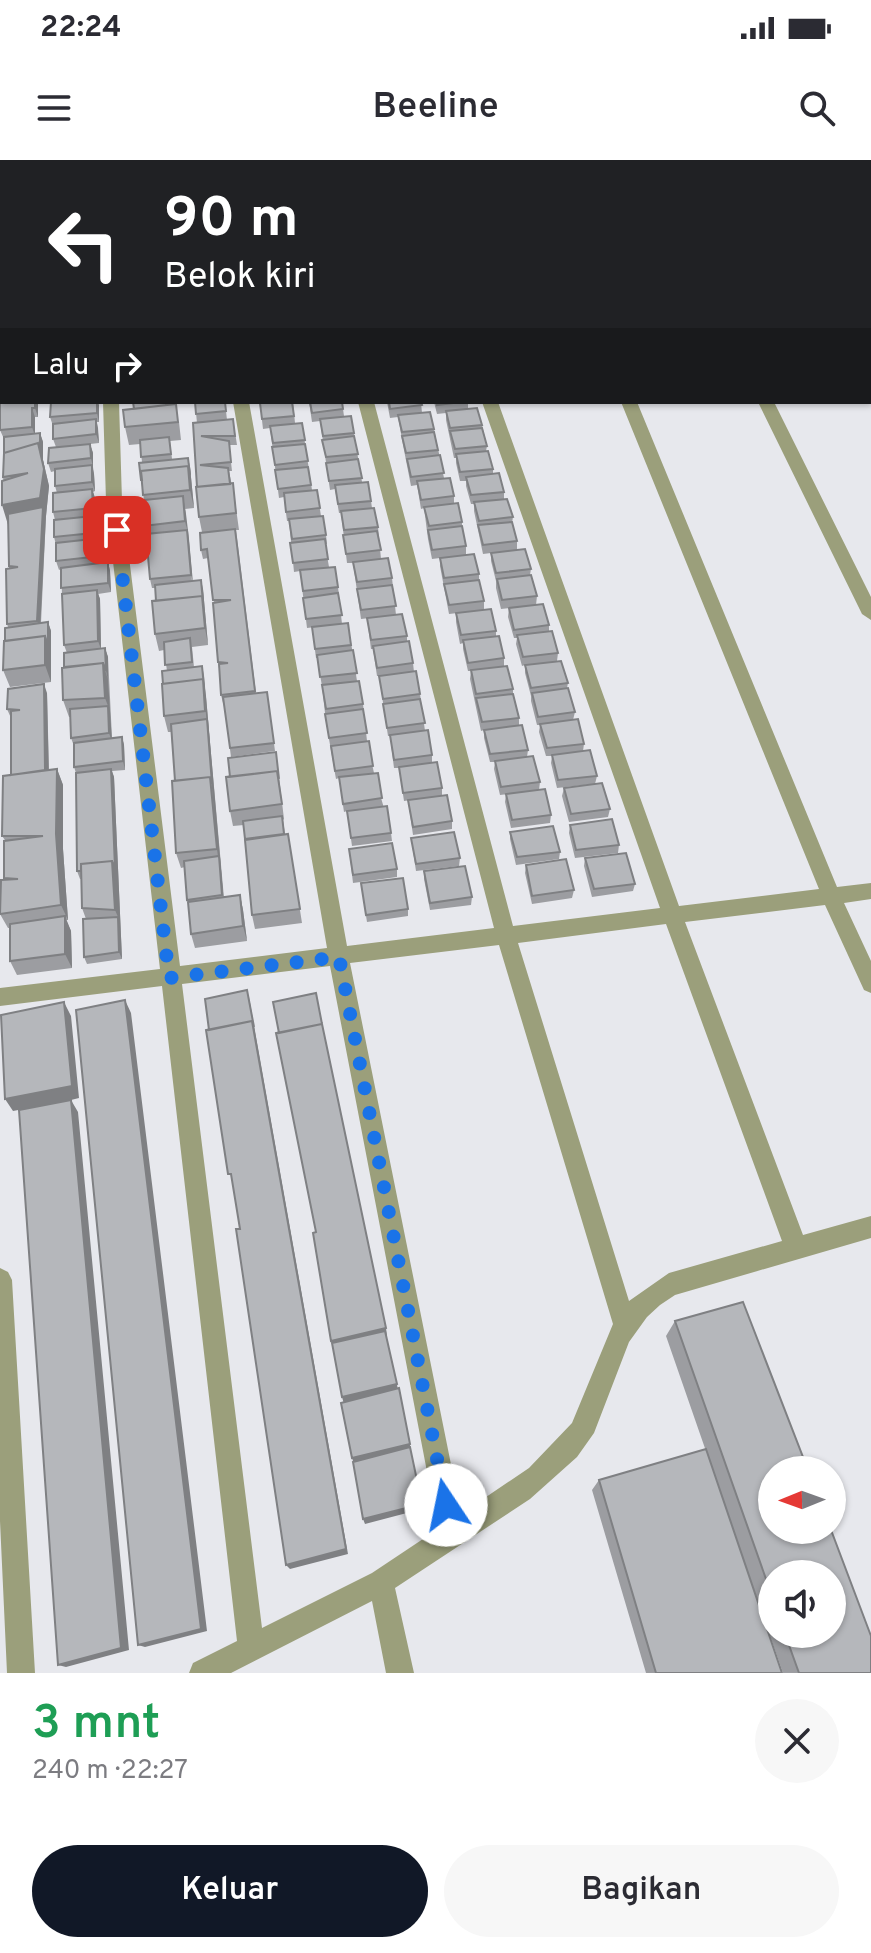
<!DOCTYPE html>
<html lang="id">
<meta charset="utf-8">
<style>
body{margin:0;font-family:Overpass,sans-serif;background:#f7f7f7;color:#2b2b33;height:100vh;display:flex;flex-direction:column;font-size:30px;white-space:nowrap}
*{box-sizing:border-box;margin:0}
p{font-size:26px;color:#7c7c81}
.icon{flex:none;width:44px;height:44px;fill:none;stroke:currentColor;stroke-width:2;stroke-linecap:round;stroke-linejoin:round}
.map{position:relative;height:1513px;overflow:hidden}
.details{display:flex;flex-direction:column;background:#fff;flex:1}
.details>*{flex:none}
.hud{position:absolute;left:0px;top:0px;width:872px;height:244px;box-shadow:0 2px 6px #0004;background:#202124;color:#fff;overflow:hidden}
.needle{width:52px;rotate:269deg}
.controls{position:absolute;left:758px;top:1296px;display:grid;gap:16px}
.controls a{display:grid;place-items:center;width:88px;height:88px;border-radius:50%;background:#fff;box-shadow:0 2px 6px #0004;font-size:40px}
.pin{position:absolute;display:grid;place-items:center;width:68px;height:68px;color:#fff;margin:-34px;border-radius:16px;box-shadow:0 4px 12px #0006}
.me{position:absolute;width:88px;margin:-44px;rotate:349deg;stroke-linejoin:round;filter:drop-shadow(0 0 6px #0008)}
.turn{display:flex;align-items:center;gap:28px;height:168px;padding:0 32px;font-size:36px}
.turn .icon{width:104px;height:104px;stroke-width:2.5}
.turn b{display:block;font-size:56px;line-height:68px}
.then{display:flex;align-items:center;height:76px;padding:0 32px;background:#0003;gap:16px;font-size:30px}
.round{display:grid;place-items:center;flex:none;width:84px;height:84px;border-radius:42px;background:#f7f7f7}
.head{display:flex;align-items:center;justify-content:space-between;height:136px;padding:0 32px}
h1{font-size:48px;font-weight:600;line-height:60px;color:#1e9e55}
.button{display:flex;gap:16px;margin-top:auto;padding:16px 32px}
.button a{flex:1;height:92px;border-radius:48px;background:#111827;color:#fff;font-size:32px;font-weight:600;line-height:92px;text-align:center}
.button a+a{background:#f7f7f7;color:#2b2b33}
.status{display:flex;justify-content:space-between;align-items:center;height:56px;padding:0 40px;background:#fff;direction:ltr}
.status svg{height:22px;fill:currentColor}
header{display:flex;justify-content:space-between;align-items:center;height:104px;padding:0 32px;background:#fff;font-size:36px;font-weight:600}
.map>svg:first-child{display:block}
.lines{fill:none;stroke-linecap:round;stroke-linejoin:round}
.minor{fill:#9b9f7b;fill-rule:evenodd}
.wall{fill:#9c9da1;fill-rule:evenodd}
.shaded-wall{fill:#7f8083}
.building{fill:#b5b7bb;stroke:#7f8083;stroke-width:2}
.route{stroke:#1a73e8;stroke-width:14;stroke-dasharray:0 25.2}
</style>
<div class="status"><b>22:24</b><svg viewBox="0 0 49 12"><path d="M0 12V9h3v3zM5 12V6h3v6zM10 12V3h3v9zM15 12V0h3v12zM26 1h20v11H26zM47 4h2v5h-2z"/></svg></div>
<header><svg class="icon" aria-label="menu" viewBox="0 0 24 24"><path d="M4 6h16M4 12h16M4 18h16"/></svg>Beeline<svg class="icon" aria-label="search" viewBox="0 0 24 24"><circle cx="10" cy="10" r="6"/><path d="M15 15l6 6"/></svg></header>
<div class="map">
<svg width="871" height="1513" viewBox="0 0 871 1513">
<rect width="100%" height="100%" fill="#e7e8ed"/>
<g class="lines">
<path class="minor" d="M0,114H2L0,129Z
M2,214V224L0,225V215Z
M103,242H119L122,341L180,806L327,788L233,242H249L347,786L494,768L358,242H374L513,766L660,748L482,242H498L679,746L819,729L621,242H637L837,727L871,723V739L844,743L871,801V833L864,830L825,745L685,762L803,1075L871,1056V1078L675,1135L660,1145L647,1157L629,1182L594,1273L577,1297L530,1339L395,1428L414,1513H386L372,1441L231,1513H189L193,1503L237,1481L162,826L0,846V828L160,809L106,341ZM666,764L782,1081L669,1113L629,1141L518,783ZM499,785L613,1164L572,1263L529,1308L461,1354L350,803ZM330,806L438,1369L372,1413L262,1468L182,824Z
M758,242H774L871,437V460L862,454Z
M0,1108L8,1112L12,1120L35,1513H7L0,1361Z"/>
</g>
<path class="wall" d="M0,235L2,242H38V257H35V274L40,273L43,282V300L49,326L46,356L41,463L48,462L51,471V522L10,527L3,510L5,481L8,467L7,464L9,408L8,362L3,317L4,279L0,270Z
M133,242H168V245L179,262L181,280L170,281L172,299L190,307L194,348L185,349L192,421L203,429L208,485L192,487L194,507L202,506L204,515L224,738L240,735L243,750L247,781L195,788L191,774L185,707L181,708L176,693L175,621L171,572H168L164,556L167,511L164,490L159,491L155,474V428H152L150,419L147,383L131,385L127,368L144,340L141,320L142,302L140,284L129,285L125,267L134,249Z
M187,242H225L227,260L233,259L237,285H229L232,311H229L235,341L239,370H236L256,533L267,532L275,591L231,597L224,543H223L221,535L214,443L208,398L203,399L201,390L202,372L199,357L197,327V263L195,243L187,244Z
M261,242H293L295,263H302L312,330H317L321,356L326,375L327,384H325L329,407L338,427L342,464L348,463L357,521L363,544L367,581L374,613L391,673L392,681L352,686L347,651L344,652L339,618L336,619L326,562L322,526L317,498H316L312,467L332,465L307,468L300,411L294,412L289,361H287L284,337L279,338L270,268L263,269L260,243Z
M309,242L343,249L344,256L354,273L362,322L371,341L372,348L378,367L381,399L392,418L396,455L361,459L353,403H347L341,353H339L335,329L330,330L320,261L312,262Z
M387,242H421L422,253L434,269L444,318L454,336V344L462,362V369L466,386V394L479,414V420L484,441V450L449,454L440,406V398L432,399L428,379L424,348L421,349L417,325L411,326L403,285L398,257L390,258Z
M434,242H468V249L482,265L487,286L486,291L493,309V314L504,332V339L513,357L512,363L517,381V390L531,409L530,415L537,436L536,445L501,449L496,428V421L491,401V393L483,394L474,351V344H471L466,326V321H460L456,303V298H454L446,260V253L437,254Z
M99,245V262H97L99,283L90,284L93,293V307L94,314L95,331L93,332L95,338L96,357H93L95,365L96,378H101L103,387L104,403L108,402L110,411L111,432L98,434L100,439L101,489L105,488L108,497L112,578L122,577L124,585L125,610L112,611L114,617L122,799L87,804L84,797L86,759L82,748L81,719H80L77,711L76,613L74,607V586L71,578V557H69L63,540L64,507L67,493L64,485L61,409L59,410L56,401V385L54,377L55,360L53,352L57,333L55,326V311L51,312L48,303L56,287L53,279V266L50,257Z
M509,448L549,465V471L558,493L557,501L568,523L567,528L575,552L573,560L584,584L583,591L597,616L595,624L610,649L608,657L569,662L562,636L564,628L593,624L557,628L551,603L552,596H546L539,572L540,565H537L531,541V536L525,513V505L522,506L516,484L517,478H514L508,457Z
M456,453L496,471V476L504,498V507L513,529V534L519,558V566L528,590L527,597L540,622L539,630L551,655L550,663L511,668L505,642L506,634L534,631L500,635L494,609L495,602H490L484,578V570L481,571L470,519L471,511H468L463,489V483L460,484L456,462Z
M367,458L407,476V481L413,503L414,512L420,534L425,571L432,595V603L442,628V636L452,661V669L413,675L408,640L432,637L404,641L399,608H394L390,576H388L379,516H377L373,489H371Z
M47,533L49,610L57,609L63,625V689L68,760H66L71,771L72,808L17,815L10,801V768H8L0,754L5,720V680L2,676L11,615V558L7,549Z
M276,592L284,659L283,660L285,674H288L302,763L255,769L252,755L244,665L233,666L230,651L229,617Z
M570,665L619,685L618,693L575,698L569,673Z
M510,672L560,692L559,699L516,705L510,679Z
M411,678L460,698L459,706L416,711Z
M349,689L397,709V717L353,723Z
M585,698L635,724L633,731L592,737L584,706Z
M526,705L574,730L572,738L532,744L525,713Z
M424,711L472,737L471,745L430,750L424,719Z
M362,731L408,749V756L367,762Z
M675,1161L871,1513H783L666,1176ZM772,1414L832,1474H772Z
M599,1320L782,1513H646L592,1330Z"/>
<path class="shaded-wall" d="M35,242H38V257L35,248Z
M97,242H98L99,245V262L97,253Z
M32,248L35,257V276L32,267Z
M96,259L98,268L99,283L96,274Z
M40,273L43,282V300L49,326L46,356L40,470L2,345L38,283L43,300L40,291Z
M90,284L93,293V307L91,298Z
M188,298L190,307L194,348L190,330Z
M92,305L94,314L95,331L92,322Z
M92,329L95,338L96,357L93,348Z
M183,336L186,354L189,379L185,361Z
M93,356L95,365L96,382L93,373Z
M187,370L189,379L193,423L191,415Z
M101,378L103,387L104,405L101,396Z
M108,402L110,411L111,432L108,423Z
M201,420L203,429L208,485L205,468Z
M97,430L100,439L101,489L98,481Z
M48,462L51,471V522L45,505V476Z
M105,488L108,497V520L106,511Z
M103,503L108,520L112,582L109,573L108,546L105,538Z
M202,506L206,536L224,743L217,689Z
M44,524L47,533L49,623L45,615Z
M122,577L124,585L125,610L123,601Z
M57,609L63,625V689L68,760L61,745L56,674Z
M111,609L114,617L122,799L119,792L118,757L115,750L112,701Z
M240,735L243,750L247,781L243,766Z
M65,756L71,771L72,808L65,794Z
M249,837L348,1394L290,1409L286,1405Z
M125,840L131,853L207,1471L145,1487L138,1485Z
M64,842L71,856L79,938L71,940L78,952L129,1490L66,1507L58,1505L71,940L13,951L5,939Z
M386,1168L387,1176L334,1189L331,1181Z
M397,1224L398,1232L344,1244L342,1237Z
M410,1284V1290L354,1304L352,1298Z
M422,1344V1349L365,1364L363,1359Z"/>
<path class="building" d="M0,235H2V242H35V248H32V267L0,270Z
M51,242H97V253L50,257Z
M133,242H166V245L134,249Z
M195,242H225L226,251L196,254Z
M266,242H292L294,256L262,259L260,243Z
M310,242H342L343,249L312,253Z
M389,242H421L422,245L390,249Z
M437,242H461L437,245Z
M176,244L178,262L125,267L123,250Z
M477,248L482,265L450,268L446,251Z
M430,252L434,269L402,272L398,255Z
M351,256L354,273L323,276L320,259Z
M96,259V274L53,279V264Z
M233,259L235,276H201L229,281L231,302L200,305L228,308L230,324L197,327L193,263Z
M302,263L305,280L273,283L270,266Z
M482,268L487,286L455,289L450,271Z
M434,272L438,290L406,293L402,276Z
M40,273V291L38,283L4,293V277Z
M354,276L358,294L326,297L322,280Z
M169,277L171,294L141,297L140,280Z
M38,283L44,309L40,338L2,345V321L28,313L3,317L4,293Z
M90,284L91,298L48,303L49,288Z
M305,284L308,301L275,305L272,287Z
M488,291L493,309L460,312L456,294Z
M440,295L444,313L411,317L407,299Z
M188,298L190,315L188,306L141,311L142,320H141L139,303Z
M358,299L362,318L329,321L326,303Z
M92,305V322L55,326V309Z
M188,306L190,330L143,335L141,311Z
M308,307L311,325L278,329L275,310Z
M499,313L504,332L471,335L466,317Z
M450,318L454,336L421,340L417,321Z
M368,322L371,341L338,344L335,325Z
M233,323L236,353L199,357L196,327Z
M92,329L93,348L53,352V333Z
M317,330L320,348L286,352L284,333Z
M183,336L185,361L127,368L125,342Z
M507,339L513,357L479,361L474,342Z
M458,343L462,362L429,366L424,347Z
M43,347L37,461L7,464L6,409L18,407L9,406L8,354Z
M374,348L378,367L344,370L341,351Z
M93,356V373L54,377V360Z
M323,356L326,375L292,379L289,359Z
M512,362L517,381L483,385L478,365Z
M462,366L466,386L432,390L428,370Z
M235,369L255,531L221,535L219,504L228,503L218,502L213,443L231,440H213L207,389L201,390L200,373Z
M187,370L191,415L150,419L146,374Z
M377,371L381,390L346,394L343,375Z
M101,378V396L56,401V383Z
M325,379L328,399L293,403L290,383Z
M525,389L531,409L496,413L491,393Z
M474,394L479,414L444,418L440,398Z
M388,398L392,418L357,422L353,402Z
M108,402V423L61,428V408Z
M335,407L338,427L303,431L300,410Z
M531,415L537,436L502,440L497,419Z
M201,420L203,443L202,436L156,441L155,425Z
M479,420L484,441L449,445L444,424Z
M392,425L396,446L361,450L357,429Z
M97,430L98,481L64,485L62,434Z
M338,433L342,455L306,459L303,438Z
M202,436L205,468L155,474L152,441Z
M543,444L549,465L514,470L509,448Z
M491,449L496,471L461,475L456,453Z
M402,454L407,476L371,480L367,458Z
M48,462V485L45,476L5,481V468Z
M348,463L351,485L315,489L312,467Z
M552,471L558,493L523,497L517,475Z
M45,476V505L3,510L4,481Z
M499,476L504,498L468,503L463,480Z
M190,478L192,502L165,505L164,482Z
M409,481L413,503L377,508L373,486Z
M105,488L106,511L103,503L64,507V493Z
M353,490L357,513L320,517L317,495Z
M561,501L568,523L531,528L525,505Z
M103,503L105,538L63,540L62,508Z
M202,506L204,527L203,519L163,524L162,511Z
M507,506L513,529L476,534L471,510Z
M416,511L420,534L383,539L379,516Z
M203,519L205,551L164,556L162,524Z
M359,521L363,544L326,549L322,525Z
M44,524L45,610L11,615V551L20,550L7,549L8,529Z
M568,528L575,552L538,557L532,533Z
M267,532L274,583L230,588L223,537Z
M513,534L519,558L482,562L476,538Z
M420,539L425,563L387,568L383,544Z
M108,546L109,573L71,578L70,549Z
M363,549L367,573L329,578L325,554Z
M207,559L212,624L210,617L175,621L171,564Z
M578,559L584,584L547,588L540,564Z
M522,565L528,590L490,594L484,570Z
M428,570L432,595L394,600L390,575Z
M122,577L123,601L74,607V583Z
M369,581L373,606L335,611L331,586Z
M590,590L597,616L558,620L552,595Z
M276,592L279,619L277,611L230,617L228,598Z
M533,596L540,622L501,627L495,601Z
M437,602L442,628L403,633L399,607Z
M57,609L56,674L61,745L0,754L1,720L18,719L4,718V681L43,676H2L3,616Z
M111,609L115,708L112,701L81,704V711H77L76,613Z
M277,611L282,644L230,651L226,617Z
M378,613L382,638L343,644L339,617Z
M210,617L217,689L176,693L172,621Z
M602,623L610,649L571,654L564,628Z
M545,629L551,655L512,660L506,634Z
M447,635L452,661L413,667L408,640Z
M387,646L391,673L351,678L347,651Z
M282,656L284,674L245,679L243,661Z
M612,659L619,685L576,690L570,665Z
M553,666L560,692L517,697L510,672Z
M454,672L460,698L416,704L411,678Z
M288,674L300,749L252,755L245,680Z
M392,683L397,709L353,715L349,689Z
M626,693L635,724L594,729L585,698Z
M219,696L222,735L187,740L184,701Z
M566,699L574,730L532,736L526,705Z
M112,701L115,750L82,748L81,704Z
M465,706L472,737L430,743L424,711Z
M403,718L408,749L366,755L361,723Z
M240,735L243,766L191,774L188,742Z
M65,756V794L10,801V764Z
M118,757L119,792L84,797L83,759Z
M247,830L254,867L252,861L209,870L205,839Z
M316,833L322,864L279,873L273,842Z
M125,840L201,1469L138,1485L76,850Z
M64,842L72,926L5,939L1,855Z
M252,861L346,1389L286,1405L236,1069H240L231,1014H228L206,870Z
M322,864L386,1168L331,1181L313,1073L316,1072L276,873Z
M71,940L121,1488L58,1505L19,950Z
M743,1142L808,1310H772V1370H831L871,1476V1513H799L785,1474H832V1414H772V1436L675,1161Z
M385,1171L397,1224L342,1237L332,1183Z
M399,1228L410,1284L352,1298L341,1243Z
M410,1287L422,1344L363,1359L353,1302Z
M706,1289L782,1513H656L599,1320Z"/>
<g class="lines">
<path class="route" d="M117,370L169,818L339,797L446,1345"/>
</g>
</svg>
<div class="controls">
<a><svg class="needle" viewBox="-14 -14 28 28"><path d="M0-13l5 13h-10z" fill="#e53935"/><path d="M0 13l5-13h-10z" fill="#7c7c81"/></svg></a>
<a><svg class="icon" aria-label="sound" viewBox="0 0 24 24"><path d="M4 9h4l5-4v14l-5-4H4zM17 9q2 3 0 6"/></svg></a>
</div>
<div class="pin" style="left:117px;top:370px;background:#d93025"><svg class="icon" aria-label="arrive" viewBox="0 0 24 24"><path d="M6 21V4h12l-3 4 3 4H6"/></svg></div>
<svg class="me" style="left:446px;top:1345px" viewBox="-20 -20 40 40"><circle r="19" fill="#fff"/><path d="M0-13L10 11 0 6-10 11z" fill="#1a73e8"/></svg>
<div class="hud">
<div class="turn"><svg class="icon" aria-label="left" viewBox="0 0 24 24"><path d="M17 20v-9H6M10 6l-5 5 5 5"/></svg><div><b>90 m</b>Belok kiri</div></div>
<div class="then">Lalu<svg class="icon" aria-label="right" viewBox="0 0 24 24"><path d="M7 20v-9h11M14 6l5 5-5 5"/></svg></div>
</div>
</div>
<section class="details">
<div class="head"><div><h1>3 mnt</h1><p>240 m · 22:27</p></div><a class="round"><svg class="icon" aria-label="close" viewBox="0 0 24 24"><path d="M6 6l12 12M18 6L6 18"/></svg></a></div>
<div class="button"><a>Keluar</a><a>Bagikan</a></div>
</section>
